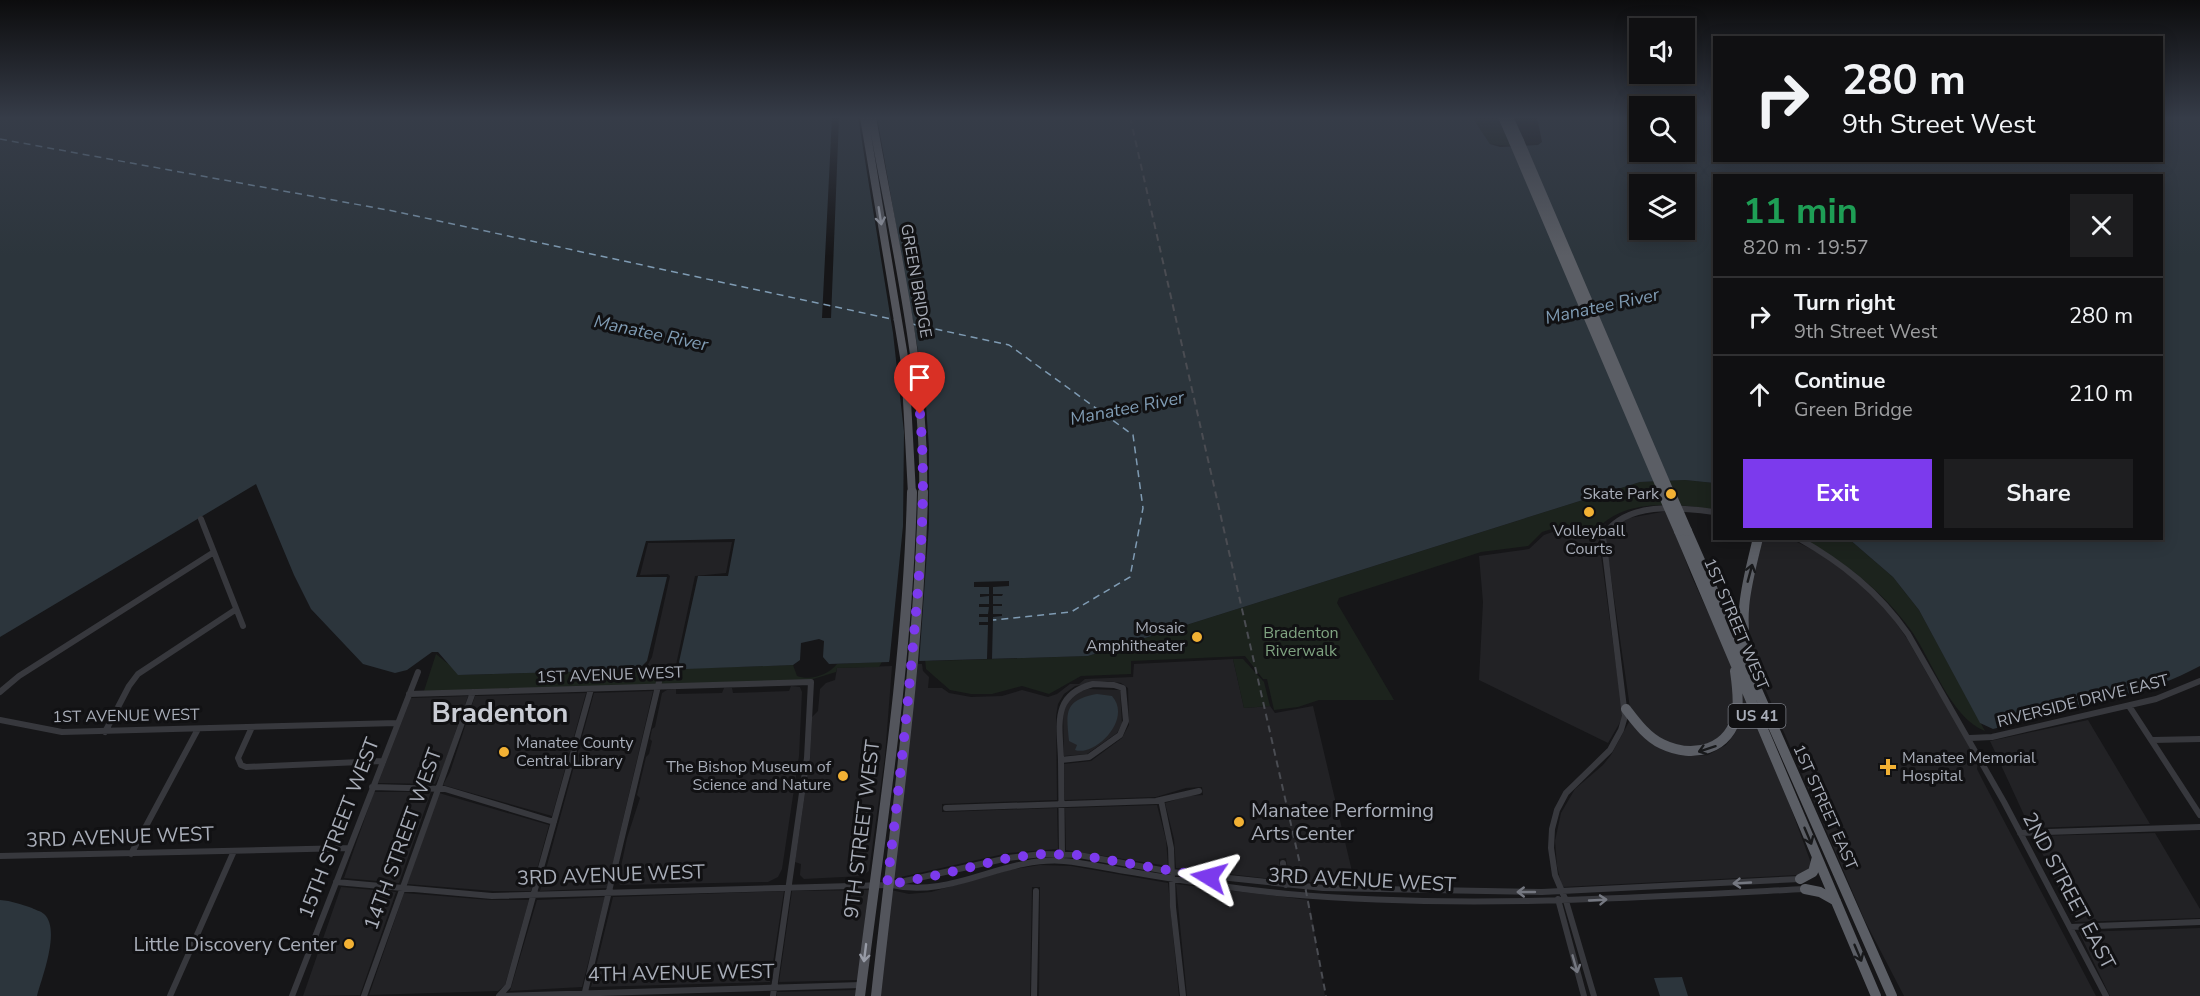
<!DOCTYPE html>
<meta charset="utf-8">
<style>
body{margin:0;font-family:"Nunito Sans",sans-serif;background:#1e1e20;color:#f1f3f6;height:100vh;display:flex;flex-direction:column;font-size:22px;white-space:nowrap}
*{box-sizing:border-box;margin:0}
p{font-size:20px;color:#9c9d9f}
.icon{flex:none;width:33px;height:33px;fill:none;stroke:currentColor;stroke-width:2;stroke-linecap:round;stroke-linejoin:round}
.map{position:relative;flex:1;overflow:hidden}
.sheet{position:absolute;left:1713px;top:174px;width:450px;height:366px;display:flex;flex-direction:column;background:#101012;border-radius:0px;box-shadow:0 3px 15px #0003,0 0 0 2px #303032}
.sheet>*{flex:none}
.hud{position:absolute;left:1713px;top:36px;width:450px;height:126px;border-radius:0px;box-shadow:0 3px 15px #0003,0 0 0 2px #303032;background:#101012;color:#f1f3f6;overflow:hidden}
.controls{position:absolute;left:1629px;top:18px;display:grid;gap:12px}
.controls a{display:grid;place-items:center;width:66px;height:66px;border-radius:0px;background:#101012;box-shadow:0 3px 15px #0003,0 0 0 2px #303032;font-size:30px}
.pin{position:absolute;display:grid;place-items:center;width:51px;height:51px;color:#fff;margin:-62px -26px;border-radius:50% 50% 50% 0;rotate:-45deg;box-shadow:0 0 6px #0007}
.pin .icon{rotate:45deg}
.me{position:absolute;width:66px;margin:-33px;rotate:278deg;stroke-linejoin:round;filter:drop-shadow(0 0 4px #0008)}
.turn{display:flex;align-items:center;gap:21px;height:126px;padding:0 30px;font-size:27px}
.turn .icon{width:78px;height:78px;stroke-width:2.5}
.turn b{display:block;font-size:42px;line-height:51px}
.round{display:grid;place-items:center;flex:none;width:63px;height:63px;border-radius:0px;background:#1e1e20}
.headline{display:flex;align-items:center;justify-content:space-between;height:102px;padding:0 30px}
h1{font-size:36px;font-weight:700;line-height:45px;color:#1e9e55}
.button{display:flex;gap:12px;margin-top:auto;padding:12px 30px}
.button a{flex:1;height:69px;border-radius:0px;background:#7c3aed;color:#fff;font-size:24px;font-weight:700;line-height:69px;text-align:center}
.button a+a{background:#1e1e20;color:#f1f3f6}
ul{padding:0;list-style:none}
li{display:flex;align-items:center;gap:18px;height:78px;padding:0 30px;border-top:2px solid #303032}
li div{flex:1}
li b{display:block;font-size:22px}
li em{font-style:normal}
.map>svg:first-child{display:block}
.built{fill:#222225}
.green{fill:#1c231d}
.water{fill:#2c353c;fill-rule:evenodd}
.pier{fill:#161618}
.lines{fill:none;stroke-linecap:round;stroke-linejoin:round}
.ferry{stroke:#7f9bb3;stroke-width:1.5;stroke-dasharray:7 5;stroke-linecap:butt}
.minor{stroke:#37383d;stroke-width:6}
.primary-far1{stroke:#53555c;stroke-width:8}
.primary{stroke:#53555c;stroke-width:10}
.trunk-far1{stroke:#5b5e65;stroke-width:8}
.trunk{stroke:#5b5e65;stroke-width:10}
.rail{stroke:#4a4c52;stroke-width:2;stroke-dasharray:7 5;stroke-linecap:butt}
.trunk-bridge-far1{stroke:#5b5e65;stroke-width:8}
.trunk-bridge{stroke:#5b5e65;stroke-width:10}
.oneway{stroke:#979ba6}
.oneway2{stroke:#18191b}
.oneway3{stroke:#757881}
.route{stroke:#7c3aed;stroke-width:10;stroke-dasharray:0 18}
.poi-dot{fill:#f2b134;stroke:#111113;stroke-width:2}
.labels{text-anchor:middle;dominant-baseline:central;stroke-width:6;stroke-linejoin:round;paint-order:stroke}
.shield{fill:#111113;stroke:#7b7e86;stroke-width:1.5}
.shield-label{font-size:15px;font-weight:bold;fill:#a8adb8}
.street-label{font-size:16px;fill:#a8adb8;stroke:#111113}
.poi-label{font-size:16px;fill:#a8adb8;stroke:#111113;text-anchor:end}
.park-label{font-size:16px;fill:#7fa381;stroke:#111113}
.water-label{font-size:18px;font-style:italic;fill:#7f9bb3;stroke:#111113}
.near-poi-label{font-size:20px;fill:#a8adb8;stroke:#111113;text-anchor:start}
.near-street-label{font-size:20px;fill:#a8adb8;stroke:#111113}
.town-label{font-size:28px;font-weight:bold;fill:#c9ccd4;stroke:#111113}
</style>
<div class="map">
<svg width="2200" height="996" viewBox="0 0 2200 996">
<rect width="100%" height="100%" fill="#161618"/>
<path class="built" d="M1667,511L1691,575L1731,663L1734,705L1730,722L1720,739L1693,749L1664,741L1651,732L1630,708L1606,542L1610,530L1624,519Z
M1606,523L1599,541L1622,709V719L1608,743L1479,680L1483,602L1479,556L1529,549L1544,535L1567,527L1576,534L1596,535Z
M1762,539H1791L1817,552L1855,579L1887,610L1908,640L1933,684L1952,713L1978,762L1977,769L1983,781L2096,996H1904L1865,921L1749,651L1744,617Z
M732,542L726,573L695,576L676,665L647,666L652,657L670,576L668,574L640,575L648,543Z
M1233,659L1244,708L1270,706L1275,713L1313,706L1355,884L1290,881L1286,858L1279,859L1281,880L1176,868L1174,839L1165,803L1188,796L1203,795L1202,787L1186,788L1156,797L1065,800L1064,764L1091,761L1122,738L1129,725L1128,688L1121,683L1107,681L1075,686L1064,694L1058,704L1056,716L1057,800L942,804V812L1057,808L1058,849L1008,853L892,879L918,664H922L923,671L929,677L928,688H942L949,693L971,697L1002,696L1022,690L1048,697L1057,694L1070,684H1079L1085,679L1133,677L1134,664Z
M892,666L885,756L869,871L862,876L804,879L800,875L801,864L795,862L810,759L812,717L818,711L820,689L826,683L835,680L837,668Z
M1741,685L1781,781L1811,863L1810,868L1798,875L1562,887L1557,866L1555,841L1561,813L1575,789L1603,765L1611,755L1630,720L1679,753L1695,756L1708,755L1726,745L1735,733L1738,726Z
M791,686L800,687L802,692L799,756L782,869L778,877L768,882L620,885L618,881L627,838L640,798L637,795L646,757L649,754L652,741L650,739L652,729L655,727L662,693L667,690L676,689V694L722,693L724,688H732L733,693L789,691Z
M1088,689L1120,690L1122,724L1117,733L1087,754L1064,756L1063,712L1070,699L1081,691Z
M653,691L607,888L540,891L594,693Z
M586,693L552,816L443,785L450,772L475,696Z
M468,696L442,771L435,784L378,783L411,698Z
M2088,720L2150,824L2030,828L1990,741Z
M374,792H431L399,883L344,878Z
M439,793L549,825L531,891H493L407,884Z
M1157,805L1166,840L1168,866L1066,850L1065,808Z
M2155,833L2200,909V918L2075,922L2034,836Z
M1040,865L1071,866L1168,883L1179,996H1039L1040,887H1032L1030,996H880L891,890L909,894L931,892L1009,870Z
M1176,884L1309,900L1325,996H1187Z
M341,887L396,892L360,995L303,996Z
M869,890L858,980L779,982L792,891Z
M784,891L770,982L591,987L613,897Z
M404,893L490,900H529L505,985L498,991L369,995Z
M605,897L582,987L510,991L537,900Z
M2200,928V996H2110L2079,932Z
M856,990V996H777V992Z"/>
<path class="green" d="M1472,117H1497L1511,146L1490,144Z
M1685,480L1714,483V509C1675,504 1621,497 1594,533L1576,532L1568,524L1542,532L1528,546L1481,552L1339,598L1337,603L1394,700H1319L1298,707L1274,710L1267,679H1263L1245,656L1131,661V674L1081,676L1049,694L1022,686L992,694H971L950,690L926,669L925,659L888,651L879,667L837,668L836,672L810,680L423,694L436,654L462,675L793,665L797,676C811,681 828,675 837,664L876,662L884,645L931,661L1088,656L1640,482Z
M1802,539H1849L1893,577L1919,610L1985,731C1950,718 1931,657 1910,629C1882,590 1844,562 1802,539Z
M1233,659H1243L1264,682L1270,706L1244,708Z"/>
<path class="water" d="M0,117H1472L1490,144L1500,147L1538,145L1542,142L1537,117H1639L1640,152H1684L1685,117H1714V160H2162V117H2200V666C2139,699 2060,711 1993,729L1980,723L1919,610L1893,577L1849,539L2162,538V176H1714V483L1685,480L1640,482L1088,656L919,661L918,653H893L889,662L829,664L823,657L824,641L819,639L801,643L800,660L793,665L686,669L680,665L679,662L698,576H728L735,539L646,541L636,577H667L647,661L638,670L458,675L438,652H432L407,670L395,673L363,664L311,609L294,575L256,484L0,637ZM1640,184H1684V230H1640Z
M1097,694L1112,696C1133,720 1094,757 1075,750L1077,745L1069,741C1066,712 1064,700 1097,694Z
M0,900C12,901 20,904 32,908C35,910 41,911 44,914C61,929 42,977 37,996H0Z
M1682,977L1688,996H1660L1654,978Z"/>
<path class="pier" d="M832,117H839L831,318H822Z
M858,117H877L925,391L929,448V524L919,664L915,656H895L889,665L903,526L904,432L893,333Z
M1009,581V586L993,587V594H1003L1002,596H993V604H1002V606H993V614H1002V616L993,617L992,659H987L988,625H979V622H988V617H979V614H988L989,607H979V604H989V596L980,597V594H989V587H974V582Z"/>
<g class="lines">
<path class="ferry" d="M0,139L393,211L896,320
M912,324L1009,345L1133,435L1143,508L1130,577L1071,612L993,620"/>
<path class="minor" d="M201,519L243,626
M1798,538C1842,563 1879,592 1908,634L2004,802L2106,996
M1093,684L1114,685L1123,688L1126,721L1120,735L1089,757L1061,760C1060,725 1051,695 1093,684Z
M0,692L19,676L214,552
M409,694L811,682L807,758L773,996
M2129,706L2200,815
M0,720L62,732L397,723
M252,727L238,758L241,765L246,767L382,761
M105,732L129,686L138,674L235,610
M1970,738L1992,737L2156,699L2200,681
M2153,740L2200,739
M1061,760L1062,856
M372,787L445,789L554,822
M1161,800L1171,848L1173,907L1183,996
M946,808L1156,801L1199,791
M2020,833L2200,827
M131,854L198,729
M0,856L349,848
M1283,863L1286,885
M336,882L492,896L887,885L1008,858L1042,854L1079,855L1172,872L1323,888L1542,892L1800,879
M892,885C950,899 1005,856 1064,861C1087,863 1110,869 1132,872C1184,881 1236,889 1288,894C1460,909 1632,898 1805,889
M1558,899L1584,996
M2070,927L2200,922
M170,996L234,851
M292,996L418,672
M364,996L473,692
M499,996L508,986L591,689
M502,996L861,985
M584,996L659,682
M1034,996L1036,891
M1594,996L1566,901L1555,875L1551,848L1552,829L1557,810L1566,793L1610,750L1621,730L1625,716L1603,536C1627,501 1677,507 1714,512"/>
<path class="primary-far1" d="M864,117L905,363L912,494
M872,117C893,238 926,371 923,494"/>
<path class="primary" d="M860,996C881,829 908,661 912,492
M876,996C894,829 919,660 923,492"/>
<path class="trunk-far1" d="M1502,117L1513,142
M1509,117L1520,141"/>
<path class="trunk" d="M1679,531L1876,996
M1687,531L1892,996
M1749,663C1737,615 1747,584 1758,538
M1626,709C1636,722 1647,737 1662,744C1693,759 1731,750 1737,712C1739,699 1737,685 1735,671
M1800,879L1813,872L1817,857
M1805,889L1820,892L1836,901"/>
<path class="rail" d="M1130,117L1305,886L1326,996"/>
<path class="trunk-bridge-far1" d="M1520,141L1671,494
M1513,142L1663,494"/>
<path class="trunk-bridge" d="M1662,492L1679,531
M1670,492L1687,531"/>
</g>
<defs><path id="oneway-shaft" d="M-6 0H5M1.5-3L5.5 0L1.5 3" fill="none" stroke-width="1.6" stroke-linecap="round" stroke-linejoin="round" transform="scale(1.5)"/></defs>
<g class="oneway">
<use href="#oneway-shaft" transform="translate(880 216) rotate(81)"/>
<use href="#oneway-shaft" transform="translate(865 953) rotate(97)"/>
</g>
<g class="oneway2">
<use href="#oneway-shaft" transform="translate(1750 573) rotate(-75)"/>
<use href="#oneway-shaft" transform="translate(1707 749) rotate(162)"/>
<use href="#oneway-shaft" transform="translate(1808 836) rotate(67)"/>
<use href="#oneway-shaft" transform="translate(1858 953) rotate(67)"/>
</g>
<g class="oneway3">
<use href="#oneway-shaft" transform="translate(1742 883) rotate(177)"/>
<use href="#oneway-shaft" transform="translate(1526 892) rotate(180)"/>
<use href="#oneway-shaft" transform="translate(1598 900) rotate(-3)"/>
<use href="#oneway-shaft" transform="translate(1575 964) rotate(74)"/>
</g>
<linearGradient id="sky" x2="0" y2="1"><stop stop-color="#0c0c0d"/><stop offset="0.46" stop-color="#363c48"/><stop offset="1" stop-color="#363c48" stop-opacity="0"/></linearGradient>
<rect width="2200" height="256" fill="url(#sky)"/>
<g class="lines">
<path class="route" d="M920,414C927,492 920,568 913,645C906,725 897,805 887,885L938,875L1008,858L1042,854L1079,855L1209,877"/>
</g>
<g class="poi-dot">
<circle cx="1671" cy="494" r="6"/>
<circle cx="1589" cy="512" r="6"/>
<circle cx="1197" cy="637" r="6"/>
<circle cx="504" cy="752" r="6"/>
<path d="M1885 758h6v6h6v6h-6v6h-6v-6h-6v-6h6z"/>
<circle cx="843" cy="776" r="6"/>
<circle cx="1239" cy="822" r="6"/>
<circle cx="349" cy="944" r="6"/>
</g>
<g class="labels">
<rect class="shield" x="1728.5" y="704" width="57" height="24" rx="4.5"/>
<g class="shield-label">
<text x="1757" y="716">US 41</text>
</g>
<g class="street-label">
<text transform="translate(916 281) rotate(80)">GREEN BRIDGE</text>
<text transform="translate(1736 624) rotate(67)">1ST STREET WEST</text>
<text transform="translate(610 675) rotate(-2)">1ST AVENUE WEST</text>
<text transform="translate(2083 701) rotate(-14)">RIVERSIDE DRIVE EAST</text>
<text transform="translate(126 716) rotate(-1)">1ST AVENUE WEST</text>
<text transform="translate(1825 807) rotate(66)">1ST STREET EAST</text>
</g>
<g class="poi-label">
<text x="1659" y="494">Skate Park</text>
<text x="1589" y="531" text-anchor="middle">Volleyball<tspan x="1589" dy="18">Courts</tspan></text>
<text x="1185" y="628">Mosaic<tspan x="1185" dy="18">Amphitheater</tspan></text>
<text x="516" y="743" text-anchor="start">Manatee County<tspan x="516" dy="18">Central Library</tspan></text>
<text x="1902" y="758" text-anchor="start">Manatee Memorial<tspan x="1902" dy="18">Hospital</tspan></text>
<text x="831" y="767">The Bishop Museum of<tspan x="831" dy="18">Science and Nature</tspan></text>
</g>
<g class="park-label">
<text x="1301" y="633">Bradenton<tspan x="1301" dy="18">Riverwalk</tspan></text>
</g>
<g class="water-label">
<text transform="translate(1602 306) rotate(-12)">Manatee River</text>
<text transform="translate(651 333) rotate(12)">Manatee River</text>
<text transform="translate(1127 408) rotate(-11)">Manatee River</text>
</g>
<g class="near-poi-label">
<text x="1251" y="810">Manatee Performing<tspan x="1251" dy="23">Arts Center</tspan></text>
<text x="337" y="944" text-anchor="end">Little Discovery Center</text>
</g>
<g class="near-street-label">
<text transform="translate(339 828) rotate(-69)">15TH STREET WEST</text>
<text transform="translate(862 829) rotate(-83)">9TH STREET WEST</text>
<text transform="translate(120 837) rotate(-2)">3RD AVENUE WEST</text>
<text transform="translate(403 839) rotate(-70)">14TH STREET WEST</text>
<text transform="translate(611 875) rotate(-2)">3RD AVENUE WEST</text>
<text transform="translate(1362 880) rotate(3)">3RD AVENUE WEST</text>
<text transform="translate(2069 891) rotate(62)">2ND STREET EAST</text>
<text transform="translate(681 973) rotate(-1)">4TH AVENUE WEST</text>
</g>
<g class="town-label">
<text x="500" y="713">Bradenton</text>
</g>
</g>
</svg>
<div class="controls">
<a><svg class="icon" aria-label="sound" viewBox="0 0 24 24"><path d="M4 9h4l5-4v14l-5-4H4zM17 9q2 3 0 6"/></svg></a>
<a><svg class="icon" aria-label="search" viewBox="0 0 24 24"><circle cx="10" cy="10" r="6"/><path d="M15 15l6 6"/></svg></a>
<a><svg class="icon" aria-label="layers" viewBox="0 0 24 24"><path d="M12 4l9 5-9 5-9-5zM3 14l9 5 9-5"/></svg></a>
</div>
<div class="pin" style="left:920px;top:414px;background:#d93025"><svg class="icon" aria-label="arrive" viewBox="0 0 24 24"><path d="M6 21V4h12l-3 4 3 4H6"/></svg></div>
<svg class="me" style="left:1209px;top:877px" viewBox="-20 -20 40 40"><path d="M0-17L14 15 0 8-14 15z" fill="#7c3aed" stroke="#fff" stroke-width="4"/></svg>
<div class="hud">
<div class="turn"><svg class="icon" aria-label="right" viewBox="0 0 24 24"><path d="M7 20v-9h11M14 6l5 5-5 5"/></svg><div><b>280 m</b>9th Street West</div></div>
</div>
<section class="sheet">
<div class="headline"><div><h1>11 min</h1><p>820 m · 19:57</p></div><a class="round"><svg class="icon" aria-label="close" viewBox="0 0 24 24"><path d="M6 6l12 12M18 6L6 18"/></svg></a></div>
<ul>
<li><svg class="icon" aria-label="right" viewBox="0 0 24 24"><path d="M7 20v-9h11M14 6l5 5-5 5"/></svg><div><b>Turn right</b><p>9th Street West</p></div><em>280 m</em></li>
<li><svg class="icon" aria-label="ahead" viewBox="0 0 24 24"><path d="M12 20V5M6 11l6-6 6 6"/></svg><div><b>Continue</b><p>Green Bridge</p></div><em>210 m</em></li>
</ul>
<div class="button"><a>Exit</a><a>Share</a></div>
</section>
</div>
